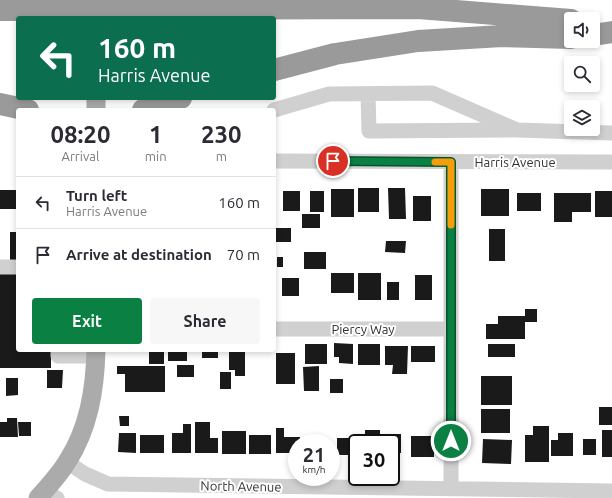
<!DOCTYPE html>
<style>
body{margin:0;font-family:Ubuntu,sans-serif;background:#f7f7f7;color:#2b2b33;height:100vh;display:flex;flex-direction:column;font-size:15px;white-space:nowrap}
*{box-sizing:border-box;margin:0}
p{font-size:13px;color:#7c7c81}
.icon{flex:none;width:22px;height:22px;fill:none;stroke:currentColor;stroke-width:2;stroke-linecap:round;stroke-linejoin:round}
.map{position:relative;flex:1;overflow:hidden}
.side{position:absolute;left:16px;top:108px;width:260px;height:244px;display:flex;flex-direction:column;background:#fff;border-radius:4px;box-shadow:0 2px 6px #0003}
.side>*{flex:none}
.hud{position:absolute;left:16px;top:16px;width:260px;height:84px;border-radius:4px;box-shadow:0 2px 6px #0003;background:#0b6e4f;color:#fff;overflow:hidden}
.buttons{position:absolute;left:564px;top:12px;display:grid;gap:8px}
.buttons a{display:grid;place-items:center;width:36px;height:36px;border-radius:4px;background:#fff;box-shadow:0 2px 6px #0003;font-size:20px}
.speed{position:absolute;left:288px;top:434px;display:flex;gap:8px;font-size:20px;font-weight:700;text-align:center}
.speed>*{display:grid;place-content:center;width:52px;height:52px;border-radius:50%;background:#fff;box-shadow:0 2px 6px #0003;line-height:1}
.speed small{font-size:10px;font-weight:400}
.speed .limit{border:2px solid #111;border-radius:6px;background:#fff;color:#111}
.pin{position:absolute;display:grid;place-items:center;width:34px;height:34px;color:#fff;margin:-17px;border:2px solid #fff;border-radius:50%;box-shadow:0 1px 4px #0007}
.me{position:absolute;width:44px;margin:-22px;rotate:0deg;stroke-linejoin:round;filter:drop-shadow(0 0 3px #0008)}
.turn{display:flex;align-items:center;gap:14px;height:84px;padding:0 16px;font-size:18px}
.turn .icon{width:52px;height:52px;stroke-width:2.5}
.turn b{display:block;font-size:28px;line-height:34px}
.eta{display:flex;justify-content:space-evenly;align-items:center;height:68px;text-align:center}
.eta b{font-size:24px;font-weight:700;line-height:28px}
.primary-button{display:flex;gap:8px;margin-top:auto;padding:8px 16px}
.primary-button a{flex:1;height:46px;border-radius:4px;background:#0b8043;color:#fff;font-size:16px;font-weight:700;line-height:46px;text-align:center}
.primary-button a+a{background:#f7f7f7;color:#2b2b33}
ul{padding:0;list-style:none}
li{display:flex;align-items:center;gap:12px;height:52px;padding:0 16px;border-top:1px solid #e1e1e2}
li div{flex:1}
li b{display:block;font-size:15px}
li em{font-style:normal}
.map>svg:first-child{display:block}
.building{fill:#1a1a1a}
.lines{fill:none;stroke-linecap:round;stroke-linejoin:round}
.minor{stroke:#d0d0d0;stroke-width:15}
.major{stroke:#ababab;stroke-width:19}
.highway{stroke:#9a9a9a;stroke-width:22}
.highway-bridge{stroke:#9a9a9a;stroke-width:22}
.route-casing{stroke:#07532c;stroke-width:10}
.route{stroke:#0b8043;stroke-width:7}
.slow{stroke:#f59e0b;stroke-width:7}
.labels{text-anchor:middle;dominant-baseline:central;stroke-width:4;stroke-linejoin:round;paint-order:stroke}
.street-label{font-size:13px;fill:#333;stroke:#fff}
</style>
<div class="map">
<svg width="612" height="498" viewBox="0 0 612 498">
<rect width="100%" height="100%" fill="#fff"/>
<path class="building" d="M358,188H379V212H358Z
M388,188H405L406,219H389Z
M331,189H354V217H331Z
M481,189H509V216H481Z
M0,190H18V209H0Z
M283,191H300V211H283Z
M310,191H324V212H310Z
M595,191H612V217H595Z
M517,193H541V211H517Z
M554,193H591V212H572V222H554Z
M413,196H431V221H413Z
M302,214H320V228H302Z
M276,228H291V242H276Z
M489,229H505V261H489Z
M10,232H18V262H10Z
M386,241H406L405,253L385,252Z
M304,252H326V269H304Z
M277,257H283V267H277Z
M0,273H18V350H51V368H0Z
M331,273H354V293H331Z
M358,273H381V300H358Z
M415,275H432V300H415Z
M282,278H299V296H282Z
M387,282H399V300H387Z
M525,309H537V322H525V339H486V324H498V316H525Z
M334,343L353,344V364L339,363V357H334Z
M305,344H327V364H305Z
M358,344H380V365H358Z
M488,344H515V357H488Z
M385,346H408L407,374H392L393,365H385Z
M411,346H435V362H411Z
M149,350H164V364H149Z
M168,350H187V361H168Z
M202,350H218V358H202Z
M229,350H245V376H235V370H229Z
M276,353H295V384H276Z
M177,365H194V377H177Z
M117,366H165V392H125V374H117Z
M319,366V391H304L303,367Z
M47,370H63L62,388H47Z
M220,372H231V389H220Z
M481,376H512V405H481Z
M6,378H18V395L6,396Z
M330,379H343V393H330Z
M599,407H612V425H599Z
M481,409H510V433H481Z
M119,416H129V426H120Z
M7,418H17L18,437H0V422H7Z
M18,422H31V436H19Z
M195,422H210V438H218V453H195Z
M183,424H191V453H172V433H183Z
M533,426H549V462H525V435H533Z
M276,428H284V437H300V443H297V453H276Z
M365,430H380V443H357V438H365Z
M602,430H612V457H602Z
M222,431H246V454H222Z
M119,433H136V453L118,452Z
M558,433H573V456H551V440H558Z
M385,434H401V453H391V443H385Z
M140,435H164V453H140Z
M249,435H271V454H249Z
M411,436H434V457H411Z
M303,438H326V443H303Z
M337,438H353V455H337Z
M483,439L512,440L511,464L482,463Z
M583,439H596V455H583Z"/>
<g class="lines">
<path class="minor" d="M368,94L369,131L512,130
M274,110L329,94L432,93L517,130L612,133
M274,161L612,162
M0,267H18
M274,329H451
M58,350V356H96
M67,462L85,474L108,484L612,491
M451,489V162
M44,491L57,498"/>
<path class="major" d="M96,110V98
M38,498C48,487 59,475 67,462C89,428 95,389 96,350"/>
<path class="highway" d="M137,9L418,8L571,20
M0,10H51
M593,35L612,32
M274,70L335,54L418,41L502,36L571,38
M0,104L28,110
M143,110L181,98"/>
<path class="highway-bridge" d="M51,10L137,9"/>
</g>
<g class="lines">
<defs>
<path id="route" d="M333,161L451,162V441"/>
</defs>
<use href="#route" class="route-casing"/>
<use href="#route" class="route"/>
<path class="slow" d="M435,162H451V225"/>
</g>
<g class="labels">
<g class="street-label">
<text x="515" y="162">Harris Avenue</text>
<text x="363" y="329">Piercy Way</text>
<text transform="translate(241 486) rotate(1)">North Avenue</text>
</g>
</g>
</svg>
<div class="buttons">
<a><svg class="icon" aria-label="sound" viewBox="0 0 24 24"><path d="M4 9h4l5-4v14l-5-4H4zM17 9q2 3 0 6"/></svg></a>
<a><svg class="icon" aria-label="search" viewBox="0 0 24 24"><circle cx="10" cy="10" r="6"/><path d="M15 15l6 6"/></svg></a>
<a><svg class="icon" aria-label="layers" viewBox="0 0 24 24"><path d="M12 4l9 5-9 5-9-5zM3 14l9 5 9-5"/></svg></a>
</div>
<div class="speed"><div>21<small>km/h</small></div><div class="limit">30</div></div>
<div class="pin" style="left:333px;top:161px;background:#d93025"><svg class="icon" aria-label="arrive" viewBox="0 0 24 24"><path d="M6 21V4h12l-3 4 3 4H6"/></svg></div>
<svg class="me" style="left:451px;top:441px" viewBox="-20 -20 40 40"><circle r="17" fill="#0b8043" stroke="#fff" stroke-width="3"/><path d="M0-11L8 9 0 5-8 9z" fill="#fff"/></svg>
<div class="hud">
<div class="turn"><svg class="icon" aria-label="left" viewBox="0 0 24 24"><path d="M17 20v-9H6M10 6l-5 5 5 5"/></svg><div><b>160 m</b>Harris Avenue</div></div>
</div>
<section class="side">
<div class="eta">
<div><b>08:20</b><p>Arrival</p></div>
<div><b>1</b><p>min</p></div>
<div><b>230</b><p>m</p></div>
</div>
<ul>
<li><svg class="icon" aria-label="left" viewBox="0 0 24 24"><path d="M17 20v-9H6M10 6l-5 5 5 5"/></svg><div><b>Turn left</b><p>Harris Avenue</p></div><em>160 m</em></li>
<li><svg class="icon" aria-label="arrive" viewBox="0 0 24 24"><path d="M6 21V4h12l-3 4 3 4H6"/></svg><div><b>Arrive at destination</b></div><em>70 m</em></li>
</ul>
<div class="primary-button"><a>Exit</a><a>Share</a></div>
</section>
</div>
